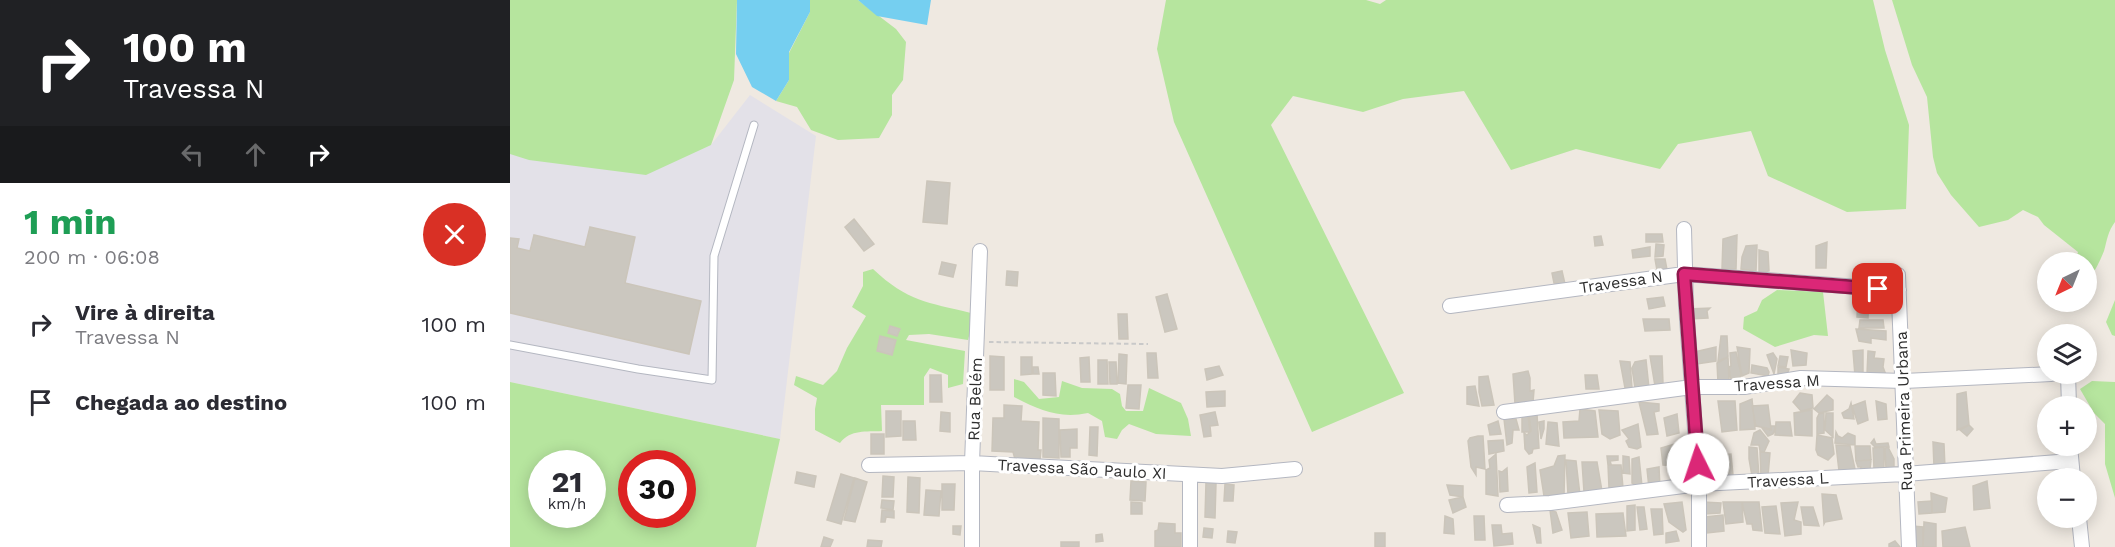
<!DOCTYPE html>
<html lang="pt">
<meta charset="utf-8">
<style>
body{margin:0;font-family:"Work Sans",sans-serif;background:#f2f2f3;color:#2b2b33;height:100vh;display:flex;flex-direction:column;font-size:22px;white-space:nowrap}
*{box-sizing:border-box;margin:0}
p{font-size:20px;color:#7c7c81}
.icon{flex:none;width:33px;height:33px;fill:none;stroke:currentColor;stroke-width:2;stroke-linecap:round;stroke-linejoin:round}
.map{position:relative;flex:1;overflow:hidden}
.sheet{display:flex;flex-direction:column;background:#fff;width:510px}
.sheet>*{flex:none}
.banner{background:#202124;color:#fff;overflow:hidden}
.needle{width:39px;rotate:223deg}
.fabs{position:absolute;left:1527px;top:252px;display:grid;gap:12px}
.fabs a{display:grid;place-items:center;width:60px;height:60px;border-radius:50%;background:#fff;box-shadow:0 3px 15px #0003;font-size:30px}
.speed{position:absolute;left:18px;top:450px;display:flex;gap:12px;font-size:30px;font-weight:700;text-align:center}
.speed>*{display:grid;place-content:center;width:78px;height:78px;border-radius:50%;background:#fff;box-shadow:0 3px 15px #0003;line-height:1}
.speed small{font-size:15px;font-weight:400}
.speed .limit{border:9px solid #d22;background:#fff;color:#111}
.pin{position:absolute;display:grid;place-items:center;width:51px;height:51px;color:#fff;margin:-26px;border-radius:12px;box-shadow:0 3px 9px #0006}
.me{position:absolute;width:66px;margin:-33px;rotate:356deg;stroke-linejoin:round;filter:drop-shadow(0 0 4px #0008)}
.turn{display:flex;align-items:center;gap:21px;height:126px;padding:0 24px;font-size:27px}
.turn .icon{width:78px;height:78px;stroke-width:2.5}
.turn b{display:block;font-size:42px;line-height:51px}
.lanes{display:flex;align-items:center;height:57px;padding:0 24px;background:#0003;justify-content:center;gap:30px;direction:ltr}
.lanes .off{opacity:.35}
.round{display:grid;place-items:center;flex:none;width:63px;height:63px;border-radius:32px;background:#f2f2f3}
.head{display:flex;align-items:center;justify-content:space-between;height:102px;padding:0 24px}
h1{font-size:36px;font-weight:700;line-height:45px;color:#1e9e55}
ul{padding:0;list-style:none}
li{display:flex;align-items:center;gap:18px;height:78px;padding:0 24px}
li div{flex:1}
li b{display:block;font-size:22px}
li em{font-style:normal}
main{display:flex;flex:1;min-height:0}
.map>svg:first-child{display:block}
.industrial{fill:#e3e1e8}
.green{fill:#b6e59e;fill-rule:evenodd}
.water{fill:#75cff0}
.building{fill:#cbc7bf;stroke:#cbc5ba;stroke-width:1.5}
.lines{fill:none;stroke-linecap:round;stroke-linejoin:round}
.lane-casing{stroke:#b4b7c1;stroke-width:9}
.street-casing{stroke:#b4b7c1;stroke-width:16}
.path{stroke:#c9c9c9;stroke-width:2;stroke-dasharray:4.5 3;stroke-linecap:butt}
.lane{stroke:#fff;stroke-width:7}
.street{stroke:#fff;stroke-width:14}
.route-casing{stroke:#8e194d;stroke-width:15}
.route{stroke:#db2777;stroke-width:10}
.labels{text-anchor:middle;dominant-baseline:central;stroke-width:6;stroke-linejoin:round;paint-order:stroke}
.street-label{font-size:16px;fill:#2e2e2e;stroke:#fff}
</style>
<main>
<section class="sheet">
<div class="banner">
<div class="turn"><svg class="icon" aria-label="right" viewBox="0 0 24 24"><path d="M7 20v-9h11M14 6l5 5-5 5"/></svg><div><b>100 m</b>Travessa N</div></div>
<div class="lanes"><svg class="icon off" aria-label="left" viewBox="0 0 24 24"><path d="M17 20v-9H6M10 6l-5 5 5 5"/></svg><svg class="icon off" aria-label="ahead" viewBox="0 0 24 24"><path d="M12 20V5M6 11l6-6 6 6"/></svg><svg class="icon" aria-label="right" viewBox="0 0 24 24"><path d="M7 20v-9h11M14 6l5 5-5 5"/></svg></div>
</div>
<div class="head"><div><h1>1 min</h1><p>200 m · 06:08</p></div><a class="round" style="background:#d93025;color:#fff"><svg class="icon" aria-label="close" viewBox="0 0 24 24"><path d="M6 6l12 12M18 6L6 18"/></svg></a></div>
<ul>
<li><svg class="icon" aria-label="right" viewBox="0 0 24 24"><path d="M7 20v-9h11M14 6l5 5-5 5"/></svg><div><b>Vire à direita</b><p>Travessa N</p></div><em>100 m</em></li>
<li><svg class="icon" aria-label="arrive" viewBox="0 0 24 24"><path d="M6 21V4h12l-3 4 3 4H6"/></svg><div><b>Chegada ao destino</b></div><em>100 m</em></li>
</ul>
</section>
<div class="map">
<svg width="1605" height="547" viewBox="0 0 1605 547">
<rect width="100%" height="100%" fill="#efe9e1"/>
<path class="industrial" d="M240,95L306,136L270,439L0,382V154L201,145Z"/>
<path class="green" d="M0,0H227L224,80L201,145L136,175L19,160L0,154Z
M300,0H348L386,29L396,42L393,80L382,95V115L369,138L328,140L301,130L287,107L266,101L279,80V53L300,12Z
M656,0H856L870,4L876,0H1363L1375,50L1399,125L1396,209L1337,212L1258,176L1241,131L1168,144L1150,169L1066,149L1001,170L954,91L893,99L853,112L783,96L761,125L894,393L802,432L664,122L647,49Z
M1382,0H1605V222C1598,231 1597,240 1594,251C1590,261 1586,269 1580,278L1577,277L1576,262H1565L1568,252L1534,225L1528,217L1513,210L1498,220L1469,227L1441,195L1427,173L1423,157L1417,97L1402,65Z
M363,269C398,302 417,302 461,313V328L458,340L419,334L399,335L396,340L455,351L453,384L438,388V375L420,368L414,377V405H371L372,431C356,432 341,429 330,443L305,430V409L307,398L284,385L286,376L313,385L327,371L337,348L356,316L342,307L353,286V272Z
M1267,290L1313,292L1318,336L1304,335L1265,347L1233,329L1234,317L1247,311L1252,300Z
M1605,300V336L1602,335L1596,322Z
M504,379L514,382L529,399L549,397L552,381L572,388L602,389L610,394L612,406L616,411H633L639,388L671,403L678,419L681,436L646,434L619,424L612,430L607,439L595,437L592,421L578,413C549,419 529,410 504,397Z
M1582,381L1605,382V498L1595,464V424L1584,413L1570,389Z
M0,382L270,439L246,547H0ZM32,464H82V514H32ZM122,464H172V514H122Z"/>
<path class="water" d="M227,0H300V12L279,52V80L266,101L242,87L226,54Z
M348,0H421L417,25L367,16Z"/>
<path class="building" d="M417,181L440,183L437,224L413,222Z
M344,219L364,244L354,251L335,227Z
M80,227L125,237L115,283L191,301L179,354L0,313V238L9,239L7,248L20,251L24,235L75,247Z
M1136,234H1152L1153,242H1136Z
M1227,235L1226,269H1212L1213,239Z
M1091,236L1093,245L1085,246L1084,237Z
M1317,242L1316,268H1306V246Z
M1146,244L1154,245L1153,256L1145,257Z
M1247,245L1246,271L1231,269L1232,257L1236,246Z
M1140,247V256L1123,258L1122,250Z
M1249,250L1258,252L1259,271L1249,273Z
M1145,259H1155L1158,275L1148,276Z
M432,262L446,265L443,277L429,274Z
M497,271L508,272L507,286L496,285Z
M1052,271L1055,284L1044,283L1042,273Z
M657,294L667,329L655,332L646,297Z
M1153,297L1155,306L1139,309L1137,299Z
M1348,297H1359L1358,318L1347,317Z
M1200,308L1197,311L1198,318L1178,319V309Z
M608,314H617L618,339H609Z
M1133,319H1159L1160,330L1135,331Z
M1350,320H1373L1374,328H1349Z
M380,326L390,329L387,336L378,333Z
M1346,329L1376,331V340L1361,338V343L1349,341Z
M370,336L386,340L382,355L367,351Z
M1211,336H1217L1218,357L1208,361Z
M1206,347V361L1187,364L1184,352Z
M1227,347L1240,349L1239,373L1232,376Z
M1281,350L1297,353L1296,365L1283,366Z
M1353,350V375L1345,376L1343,351Z
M1358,351L1365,352L1364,358L1374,359L1373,367L1376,375L1357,374Z
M1226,352L1231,374L1229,382H1221L1219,367L1221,366L1220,353Z
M637,353H646L648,378H638Z
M1263,353L1267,359L1264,374L1257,355Z
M609,354L617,355L616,384L608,383Z
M480,356L494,357V390H480Z
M1140,356H1152L1153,384L1145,386Z
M1270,356L1278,357L1276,367L1268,366Z
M511,357H522V374L511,375Z
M579,357L580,382H571L570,358Z
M1218,357L1219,382L1208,383L1207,363Z
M588,360H597L598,384H588Z
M1136,360L1139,388H1125L1122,368L1125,362Z
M1110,361L1120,362L1122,388H1115Z
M599,362H606L607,384H600Z
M1242,365L1257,368L1259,372L1258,376L1241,373Z
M709,366L713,375L697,380L695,369Z
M523,367H528L529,374H523Z
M1268,367L1279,369L1277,376L1268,375Z
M1018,371L1020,378V391L1024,390L1023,402L1005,404L1003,374Z
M533,373H545L546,396L533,395Z
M420,375H431L432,402H420Z
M1075,375H1087L1089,389H1076Z
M978,376L984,405L972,406L969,392V377Z
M618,385H631L629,409L616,408Z
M965,386L969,406L957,404V387Z
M715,391V406L697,407L696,392Z
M1456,392L1459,425L1447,430V394Z
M1290,393L1302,395L1303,408L1291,411L1283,402Z
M1317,395L1323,400V410L1309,413L1304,409Z
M1242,399L1245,429L1230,430V404Z
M1208,401H1225L1227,430L1212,432Z
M1355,401L1358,420L1348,424L1342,406Z
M1366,401L1376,404L1377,419L1368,420Z
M1129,402L1149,404V411L1144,412L1148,434L1137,435Z
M1341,403L1344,419L1334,418L1332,413L1339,409Z
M494,405L512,406L511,421L529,422L528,450H531L530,460L505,459L503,452L482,451L483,418H494Z
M1258,405L1261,429L1246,426L1242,406Z
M1070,409L1085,411L1088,437L1054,438L1053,422L1069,421Z
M1089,410L1108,411L1110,435L1100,439L1092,434Z
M1302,410V436L1285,435L1284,413Z
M376,411H391V436L376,437Z
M431,412L440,413V432L430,431Z
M705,412L708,425L700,426L701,436L694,437L690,415Z
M1314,413V433L1307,434V418L1309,414Z
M1316,413H1323V437L1315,430Z
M1027,414L1029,448L1023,449L1022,453L1019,454L1015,449L1014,433L1017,435L1021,431L1019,415Z
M1167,414L1169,433L1157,436L1154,418Z
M1012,416H1018L1020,432H1012Z
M533,418L549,419V458L533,457Z
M994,419H1006L1009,430H1003L1002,443L997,445Z
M393,421H405L406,440H393Z
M988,421L991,434L980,435L978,425Z
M1034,421V429L1031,439L1029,422Z
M1038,422L1047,423L1049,446L1036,444Z
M1266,422H1280L1282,436L1265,435Z
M1128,424L1131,447L1127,449L1119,447L1116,441L1119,439L1112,430Z
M1459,425L1463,429L1457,436L1450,430Z
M1261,426H1265V429L1263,434L1258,436L1252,428L1261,430Z
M580,427H588L587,456L579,455Z
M567,429V448H560V457H551L550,430Z
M1250,430L1259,441L1254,452L1250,451L1249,445H1241L1244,433Z
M1326,432L1328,436L1332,438L1338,433L1345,436V445L1325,443Z
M361,434H374V454H361Z
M1307,435L1322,438L1324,454L1318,460L1308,455L1306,450Z
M968,436H973L975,469L966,467V475L961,467L958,441L960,438Z
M1364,439L1366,444L1378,443L1379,447H1365L1361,443Z
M993,440L994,451L979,454L978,441Z
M1423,442L1434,444L1435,468L1424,467Z
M1168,443L1169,466L1153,465L1151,448Z
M1326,445L1340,446L1345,469L1329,471Z
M1345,446H1360L1361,460L1346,461Z
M1239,447L1247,448L1249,477L1242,476L1239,459Z
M1374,447V472L1364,469L1363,448Z
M1378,447L1384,459V467H1387L1386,470L1376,469L1375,449Z
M1189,448L1208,450L1209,477L1197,476Z
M1250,452L1260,453L1258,476L1251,477Z
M986,454L988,496L976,494V470L980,468L979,460Z
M1221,454L1223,475L1212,478L1211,455Z
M1055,455L1054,496H1034L1030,470L1044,466L1048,456Z
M1097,456H1108V460L1100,461L1101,464L1098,465Z
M1113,456L1119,457L1120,474L1113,473Z
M1129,457L1132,486L1130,488L1122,483V459Z
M1056,460L1066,461L1070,495H1058Z
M1361,460L1360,469H1355L1350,471L1351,467H1348L1346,461Z
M1072,462H1087L1092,491L1074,492Z
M1025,463L1027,492L1019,493L1017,467Z
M1098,465H1111L1113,488H1099Z
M1149,467L1150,487L1139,488L1137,469Z
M997,468L998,491L990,492L989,471L992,472Z
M287,472L306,476L304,487L285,483Z
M331,474L344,478L331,524L317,520Z
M373,476L384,477L383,497H372Z
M398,477L410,478L409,513L397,512Z
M345,478L357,482L345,522L334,520Z
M621,481L636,482L635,501L620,500Z
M1477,481L1480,508L1464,510L1463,486Z
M696,482L706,483L705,518L695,517Z
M432,484H445L444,510H432Z
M715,484L724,485L723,501H714Z
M937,485L953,486V497L940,495Z
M416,490L431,491L429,516L414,515Z
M1421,493L1437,498L1435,512L1422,513Z
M1312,494L1326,495L1332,519L1315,522L1314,524Z
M953,497L956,507L943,513L939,500Z
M372,500L384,501L383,510L371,508Z
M1422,501V513L1409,514L1408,502Z
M621,502L632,503V514H621Z
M1172,502L1176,530L1173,532L1159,522L1154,504Z
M1193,502L1211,503L1210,513L1195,514Z
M1213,502H1232L1233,522L1216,524Z
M1232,502H1249L1252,531L1243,530L1242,524H1237Z
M1288,502L1284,520L1291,522V534L1275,536L1271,503Z
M1125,505V530L1117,531V506Z
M1266,506L1270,534L1255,533L1252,507Z
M1127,507H1134L1137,529L1130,530Z
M1291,507H1303L1309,526L1294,525Z
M1141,509H1152L1153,534L1144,535Z
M372,510L384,511V518L376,517L375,522H371Z
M1040,510L1046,512L1052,530L1043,533Z
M1077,512L1079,536L1061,538L1058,513Z
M1113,513L1116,536L1087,537L1086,514Z
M1213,515L1214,531L1197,533L1195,517Z
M935,516L943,519L944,534L934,533Z
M964,516H974L975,540H965Z
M1414,522L1426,524V547H1413Z
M649,523L665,524V533H671V547H645V531L648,530Z
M982,525H991L992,534L1002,533L1003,544L984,546Z
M1023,525L1030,528L1031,543H1027Z
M443,526H451L450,535L443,534Z
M1402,526L1413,527V547H1405Z
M1455,527L1460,547H1433L1432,531Z
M694,528L703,529L702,538L693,537Z
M718,531L727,532L725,543L717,542Z
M1166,531L1169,541L1156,543V533Z
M865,533H875V547H865Z
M592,534L593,541L586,542V535Z
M314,537L323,540L320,547H311Z
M358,540L372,541L371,547H357Z
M1385,541L1390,547H1379V544Z
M551,542H569V547H551Z"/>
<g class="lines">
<defs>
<path id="lane" d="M0,345L128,369L202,380L204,256L244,125"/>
<path id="street" d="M1174,229L1176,305L1189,484V547
M1388,275L1399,547
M940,306L1174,274L1389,290
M1558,374L1559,406
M994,412L1182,387H1234L1291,378L1394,381L1541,374
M1560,446L1563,478
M359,465L462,463L712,476L785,469
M680,475V547
M997,505L1040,503L1189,484L1395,474L1561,461
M1569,518L1572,547
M462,547V463L470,251"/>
</defs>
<use href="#lane" class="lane-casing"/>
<use href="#street" class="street-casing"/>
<path class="path" d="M479,342L638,344"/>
<use href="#lane" class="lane"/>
<use href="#street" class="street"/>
</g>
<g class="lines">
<defs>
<path id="route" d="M1188,464L1174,274L1368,289"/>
</defs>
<use href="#route" class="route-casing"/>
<use href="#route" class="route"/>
</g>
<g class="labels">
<g class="street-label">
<text transform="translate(1111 282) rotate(-8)">Travessa N</text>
<text transform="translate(1267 383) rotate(-4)">Travessa M</text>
<text transform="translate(465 399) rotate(-88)">Rua Belém</text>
<text transform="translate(1394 411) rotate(-92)">Rua Primeira Urbana</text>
<text transform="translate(572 469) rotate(3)">Travessa São Paulo XI</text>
<text transform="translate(1278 480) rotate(-3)">Travessa L</text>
</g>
</g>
</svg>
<div class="fabs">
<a><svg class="needle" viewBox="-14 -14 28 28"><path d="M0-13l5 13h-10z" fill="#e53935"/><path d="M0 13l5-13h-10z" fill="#7c7c81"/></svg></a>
<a><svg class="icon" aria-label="layers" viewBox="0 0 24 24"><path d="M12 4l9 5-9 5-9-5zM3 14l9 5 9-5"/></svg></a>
<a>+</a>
<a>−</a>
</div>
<div class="speed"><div>21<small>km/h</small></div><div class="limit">30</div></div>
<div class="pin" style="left:1368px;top:289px;background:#d93025"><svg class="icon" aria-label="arrive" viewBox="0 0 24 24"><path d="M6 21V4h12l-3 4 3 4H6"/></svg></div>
<svg class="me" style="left:1188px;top:464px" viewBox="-20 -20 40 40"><circle r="19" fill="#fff"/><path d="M0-13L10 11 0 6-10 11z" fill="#db2777"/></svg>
</div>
</main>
